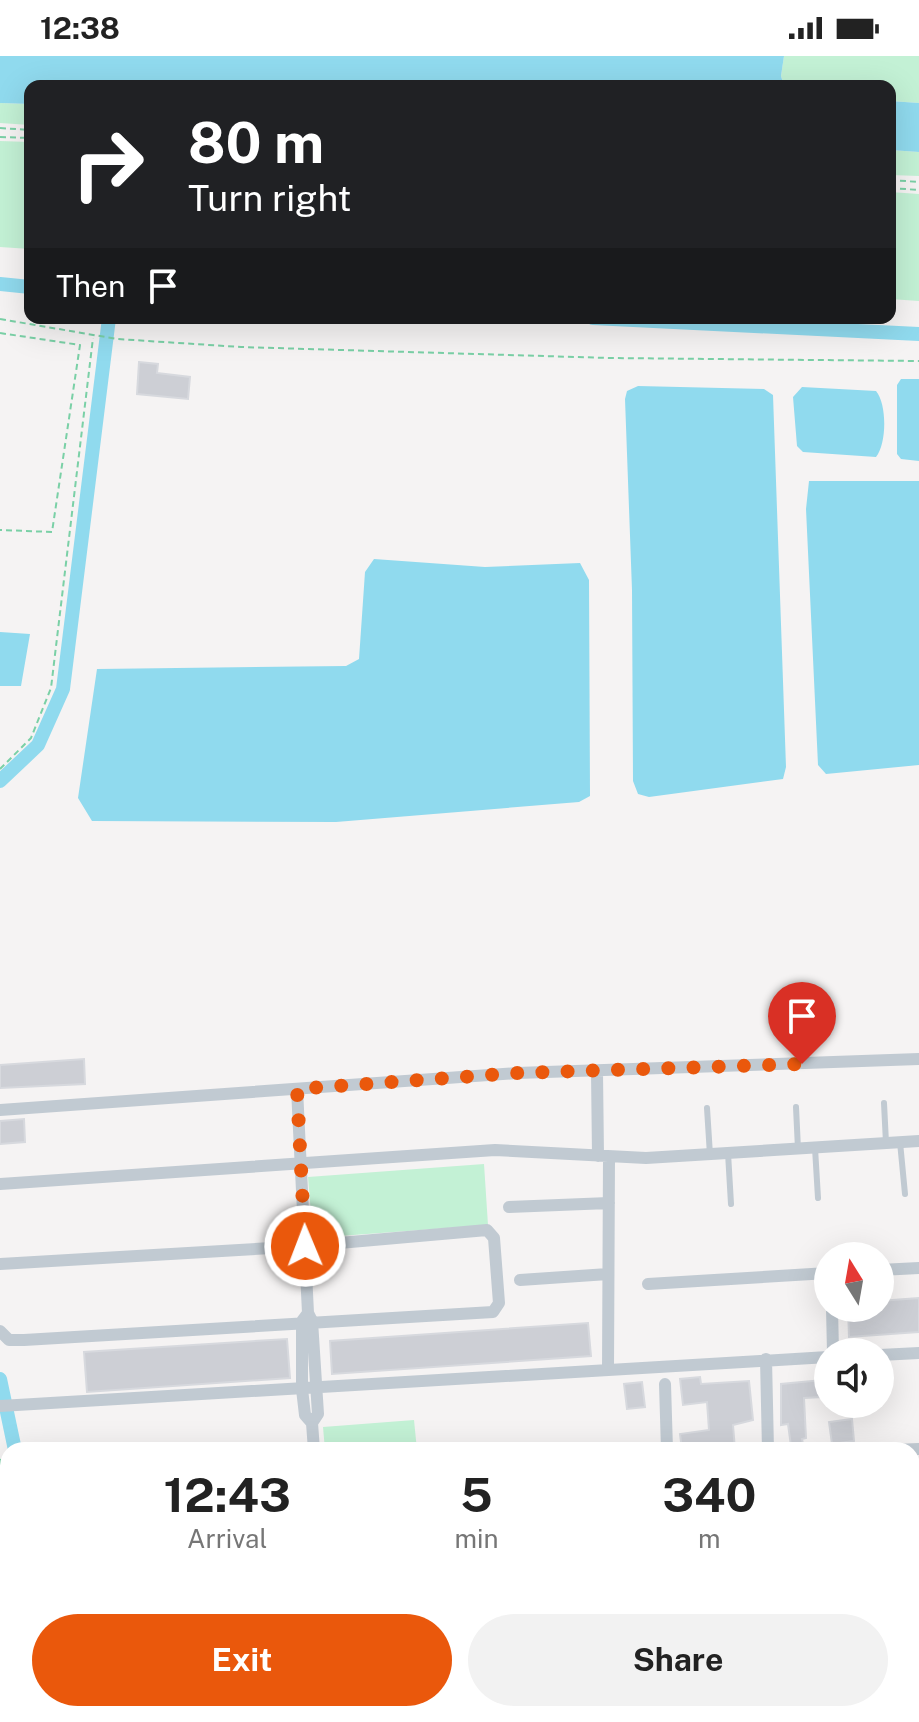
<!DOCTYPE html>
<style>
body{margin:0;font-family:"Public Sans",sans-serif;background:#f2f2f2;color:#222;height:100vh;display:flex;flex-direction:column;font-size:30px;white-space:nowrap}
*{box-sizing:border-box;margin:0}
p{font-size:26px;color:#767676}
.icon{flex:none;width:44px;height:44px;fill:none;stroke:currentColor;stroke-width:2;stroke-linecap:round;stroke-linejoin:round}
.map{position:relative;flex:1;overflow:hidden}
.sheet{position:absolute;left:0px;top:1386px;width:920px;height:280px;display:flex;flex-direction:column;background:#fff;border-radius:24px 24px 0 0;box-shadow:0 8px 32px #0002}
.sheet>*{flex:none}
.guide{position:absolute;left:24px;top:24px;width:872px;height:244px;border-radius:16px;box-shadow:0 8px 32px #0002;background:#202124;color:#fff;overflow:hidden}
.needle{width:52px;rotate:349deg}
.fabs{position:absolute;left:814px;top:1186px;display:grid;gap:16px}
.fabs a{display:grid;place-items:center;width:80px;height:80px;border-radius:50%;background:#fff;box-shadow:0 8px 32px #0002;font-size:40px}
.pin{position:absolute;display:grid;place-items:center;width:68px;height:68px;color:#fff;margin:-82px -34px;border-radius:50% 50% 50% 0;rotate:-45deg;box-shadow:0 0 8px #0007}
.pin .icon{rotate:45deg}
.me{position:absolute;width:88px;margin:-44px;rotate:359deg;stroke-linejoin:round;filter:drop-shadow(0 0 6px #0008)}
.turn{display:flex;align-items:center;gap:28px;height:168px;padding:0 32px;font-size:36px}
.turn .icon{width:104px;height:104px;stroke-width:2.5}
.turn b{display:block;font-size:56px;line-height:68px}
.then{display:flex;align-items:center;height:76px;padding:0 32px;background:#0003;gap:16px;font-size:30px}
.eta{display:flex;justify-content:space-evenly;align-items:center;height:136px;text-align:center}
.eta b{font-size:48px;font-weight:700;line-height:56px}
.primary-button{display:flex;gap:16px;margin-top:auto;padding:16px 32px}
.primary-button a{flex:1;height:92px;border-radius:48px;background:#ea580c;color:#fff;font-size:32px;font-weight:700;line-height:92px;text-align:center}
.primary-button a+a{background:#f2f2f2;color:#222}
.status{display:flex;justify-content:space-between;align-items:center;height:56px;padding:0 40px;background:#fff;direction:ltr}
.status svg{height:22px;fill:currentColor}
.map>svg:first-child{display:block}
.green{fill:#c3f1d5}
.water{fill:#90daee}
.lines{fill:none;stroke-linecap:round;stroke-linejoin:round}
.canal{stroke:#90daee;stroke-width:14}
.building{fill:#cdcfd5;stroke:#d7d9de;stroke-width:2}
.path{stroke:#7ad0a6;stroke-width:2;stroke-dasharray:6 4;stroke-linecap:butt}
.service{stroke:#c1cad2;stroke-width:6}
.minor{stroke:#c1cad2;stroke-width:12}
.route{stroke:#ea580c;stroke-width:14;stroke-dasharray:0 25.2}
</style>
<div class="status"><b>12:38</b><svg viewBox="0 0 49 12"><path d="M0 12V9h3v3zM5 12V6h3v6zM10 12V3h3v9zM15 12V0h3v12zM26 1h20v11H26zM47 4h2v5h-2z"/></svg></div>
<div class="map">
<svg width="919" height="1666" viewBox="0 0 919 1666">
<rect width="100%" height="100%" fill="#f5f3f3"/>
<path class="green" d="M784,0H919V47L890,45V30H784L781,20Z
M0,47L30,48V69L0,67Z
M0,85L30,86V193L0,191Z
M890,94L919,96V120L890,119Z
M890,136L919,138V245L890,243Z
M484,1108L488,1169L313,1182L308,1121Z
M414,1364L417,1394H325L323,1371Z
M912,1458H919V1592L912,1591Z"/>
<path class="water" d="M0,0H784L781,20L784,30H30V48L0,47Z
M890,45L919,47V96L890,94Z
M901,323H919V405L901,403L897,398V329Z
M638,330L764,333L773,339L786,711L783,723L649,741L638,738L633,725L632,534L625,343L627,335Z
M802,331L876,335C887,348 887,387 876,401L803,396L797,390L793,341Z
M809,425H919V709L826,718L818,709L806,453Z
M374,503L485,511L580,507L589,524L590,740L579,746L336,766L92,765L78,742L97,613L346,610L359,603L365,516Z
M0,576L30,578L21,630H0Z"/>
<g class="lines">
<path class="canal" d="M0,228L30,231
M593,262L919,278
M0,725L38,689L63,633L109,262
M0,1323L15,1394
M29,1666L30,1658"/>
</g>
<path class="building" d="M139,306L158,308L157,317L190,321L188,343L137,338Z
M84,1003L85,1028L0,1032V1009Z
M24,1063L25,1086L0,1088V1065Z
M919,1242V1276L849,1281L848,1252H880V1245Z
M588,1267L591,1300L332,1318L330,1285Z
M287,1283L290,1322L87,1336L84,1296Z
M700,1321L701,1328L749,1325L753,1364L733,1369L735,1394H682L680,1378L709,1374L707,1346L683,1349L680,1323Z
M822,1324L823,1341L804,1342L806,1382L802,1383L803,1388L791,1390L788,1368L781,1369V1328Z
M642,1326L645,1351L627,1353L624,1328Z
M852,1363L854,1385L832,1388L829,1366Z"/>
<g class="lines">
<path class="path" d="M0,72L30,74
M0,81L30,82
M890,124L919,126
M890,132L919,134
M0,263L117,283L241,291L610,302L919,305
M0,277L80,289L52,476L0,474
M0,713L31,682L51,632L93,282
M0,1403L1,1408L8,1409
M912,1467L919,1469
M912,1566L919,1569"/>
<path class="service" d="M884,1047L886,1087
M796,1051L798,1093
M707,1052L710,1099
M900,1086L905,1138
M815,1092L818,1142
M728,1097L731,1148"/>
<path class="minor" d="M597,1016L598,1100
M297,1033L308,1257
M0,1054L517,1017L919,1003
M0,1128L495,1094L646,1102L919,1085
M509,1151L609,1147
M0,1208L305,1190L487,1174L494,1182L499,1247L493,1256L24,1284H9L0,1275
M880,1214L919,1212
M520,1224L608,1218
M648,1228L828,1217
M832,1252L833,1296
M880,1299L919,1297
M766,1303L768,1394
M608,1314L609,1102
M665,1328L667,1394
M0,1350L828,1301
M312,1367L318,1358L312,1265L308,1257L302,1265V1333L305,1359L312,1367L314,1394
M894,1394L919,1393
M912,1598L919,1599
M614,1658V1666
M679,1658V1666
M76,1666L78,1658"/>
</g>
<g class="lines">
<path class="route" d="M305,1190L297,1033L517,1017L802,1008"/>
</g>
</svg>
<div class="fabs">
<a><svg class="needle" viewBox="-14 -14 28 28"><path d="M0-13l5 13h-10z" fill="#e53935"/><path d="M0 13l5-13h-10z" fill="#767676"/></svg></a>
<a><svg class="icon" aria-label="sound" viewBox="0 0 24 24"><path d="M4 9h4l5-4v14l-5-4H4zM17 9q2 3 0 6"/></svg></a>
</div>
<div class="pin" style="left:802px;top:1008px;background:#d93025"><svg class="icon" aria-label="arrive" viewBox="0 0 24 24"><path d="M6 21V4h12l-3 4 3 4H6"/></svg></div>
<svg class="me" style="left:305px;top:1190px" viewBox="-20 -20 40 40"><circle r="17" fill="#ea580c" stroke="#fff" stroke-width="3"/><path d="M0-11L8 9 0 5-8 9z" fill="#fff"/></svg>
<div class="guide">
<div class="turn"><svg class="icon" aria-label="right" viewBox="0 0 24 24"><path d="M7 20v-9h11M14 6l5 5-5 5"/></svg><div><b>80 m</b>Turn right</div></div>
<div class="then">Then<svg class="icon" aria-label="arrive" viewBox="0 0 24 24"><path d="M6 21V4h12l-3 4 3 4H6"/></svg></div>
</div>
<section class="sheet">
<div class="eta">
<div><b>12:43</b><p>Arrival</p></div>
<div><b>5</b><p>min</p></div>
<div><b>340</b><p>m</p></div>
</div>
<div class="primary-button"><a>Exit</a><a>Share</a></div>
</section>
</div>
